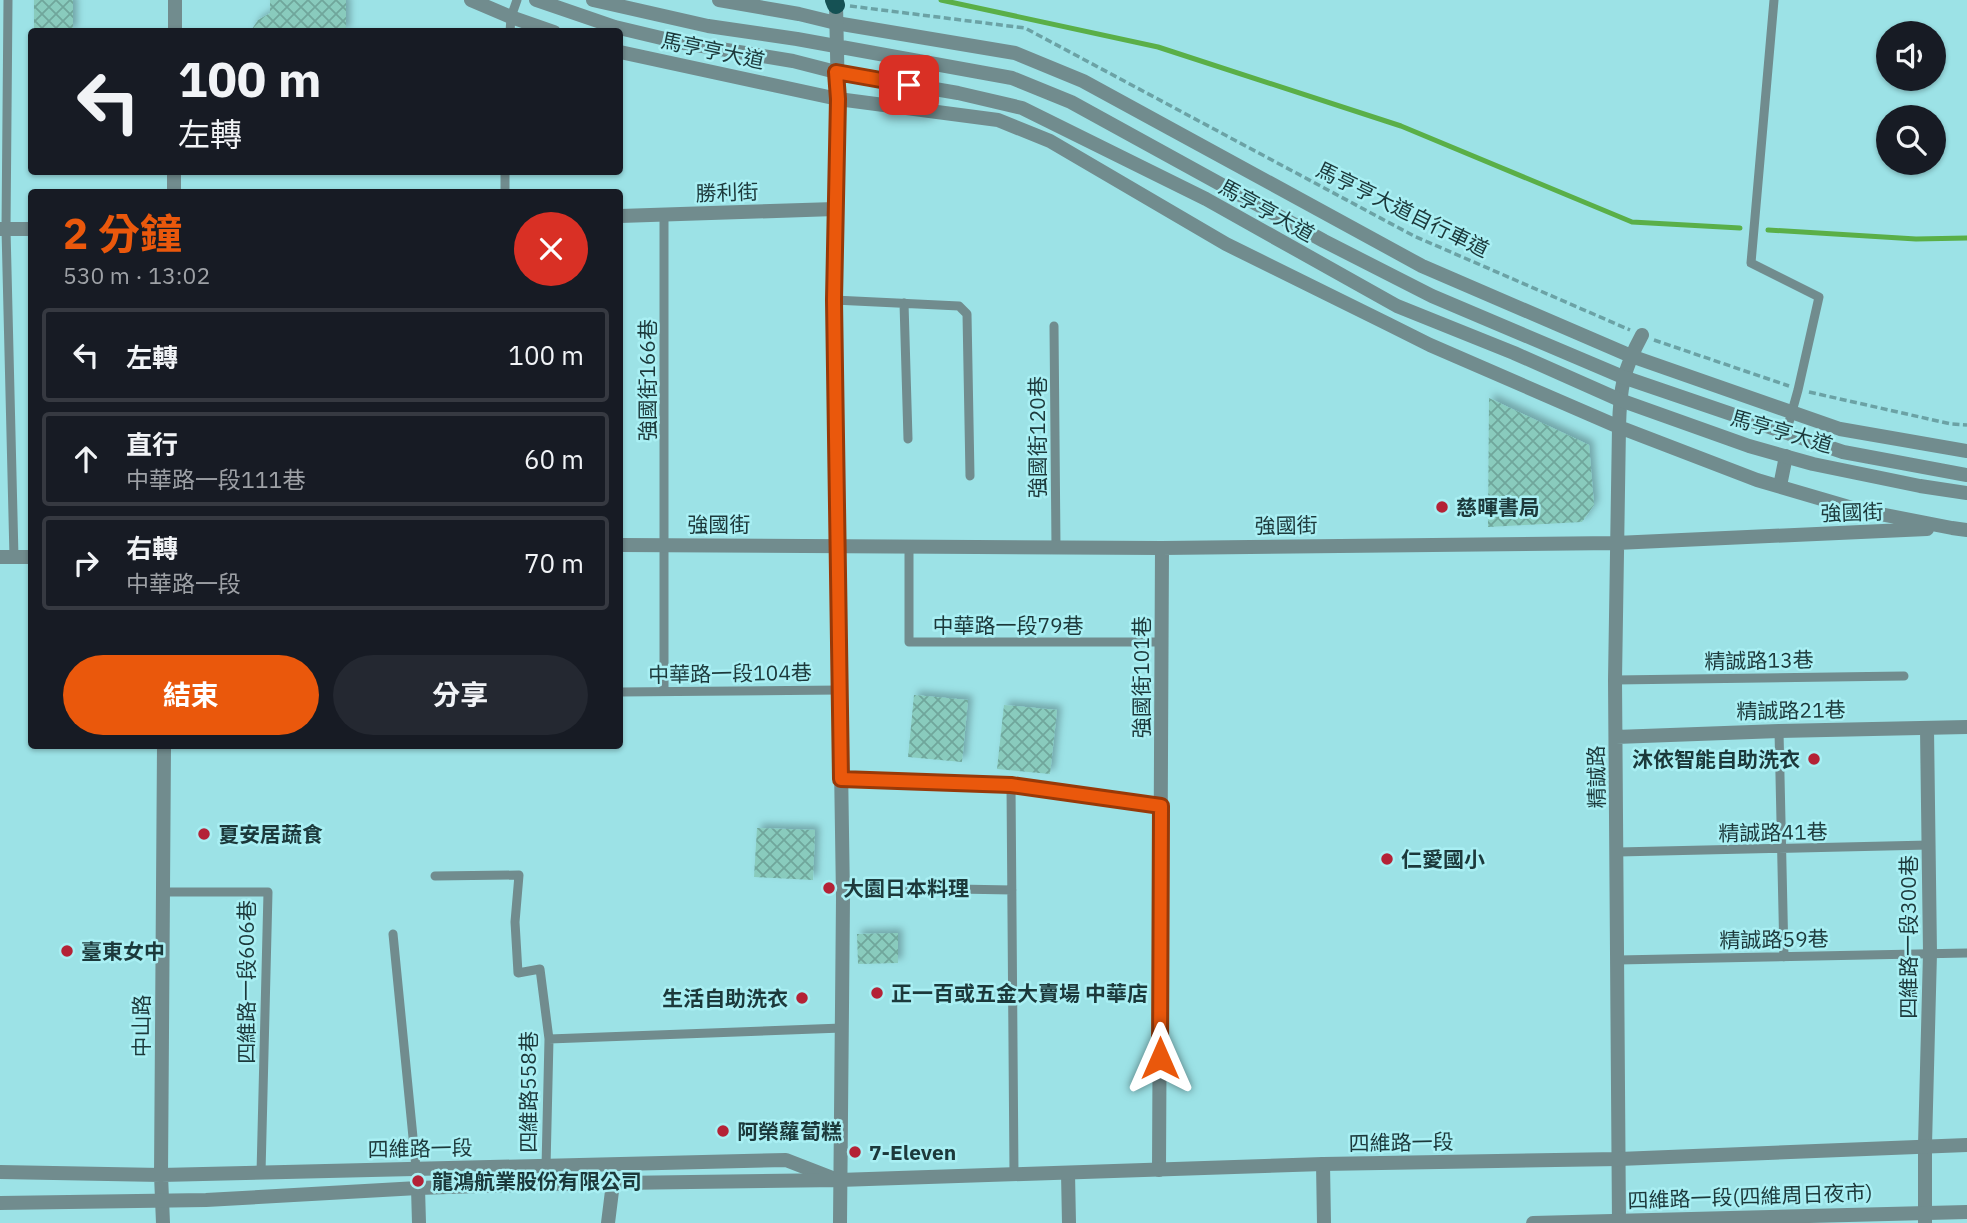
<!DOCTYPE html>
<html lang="zh-TW">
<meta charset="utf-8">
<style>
body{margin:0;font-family:"IBM Plex Sans","Noto Sans TC",sans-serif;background:#242831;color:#f1f3f6;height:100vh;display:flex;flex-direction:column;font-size:26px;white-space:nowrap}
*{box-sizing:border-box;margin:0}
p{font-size:23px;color:#9ea1a6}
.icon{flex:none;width:38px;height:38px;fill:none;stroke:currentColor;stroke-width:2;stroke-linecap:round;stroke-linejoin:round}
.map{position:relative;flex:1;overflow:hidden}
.side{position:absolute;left:28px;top:189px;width:595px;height:560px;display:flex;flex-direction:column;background:#171b24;border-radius:7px;box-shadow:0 2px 5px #0004}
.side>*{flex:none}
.top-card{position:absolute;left:28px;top:28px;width:595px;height:147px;border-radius:7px;box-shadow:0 2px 5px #0004;background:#171b24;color:#f1f3f6;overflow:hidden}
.buttons{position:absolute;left:1876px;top:21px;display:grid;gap:14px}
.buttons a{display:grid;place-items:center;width:70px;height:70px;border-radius:50%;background:#171b24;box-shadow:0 2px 5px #0004;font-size:35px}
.pin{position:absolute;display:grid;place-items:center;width:60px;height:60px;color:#fff;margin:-30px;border-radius:14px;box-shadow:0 4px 10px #0006}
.me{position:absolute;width:77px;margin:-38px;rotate:0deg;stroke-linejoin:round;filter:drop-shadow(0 0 5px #0008)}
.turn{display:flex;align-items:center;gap:24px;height:147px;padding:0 35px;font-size:32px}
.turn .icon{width:91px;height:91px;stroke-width:2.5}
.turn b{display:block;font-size:49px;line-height:60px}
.round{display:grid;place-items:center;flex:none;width:74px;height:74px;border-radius:37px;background:#242831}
.overview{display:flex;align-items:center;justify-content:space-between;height:119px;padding:0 35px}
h1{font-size:42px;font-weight:700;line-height:52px;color:#ea580c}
.primary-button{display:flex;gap:14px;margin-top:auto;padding:14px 35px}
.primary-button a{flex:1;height:80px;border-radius:42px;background:#ea580c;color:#fff;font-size:28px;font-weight:700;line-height:80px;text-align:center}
.primary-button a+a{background:#242831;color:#f1f3f6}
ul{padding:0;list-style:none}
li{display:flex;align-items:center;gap:21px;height:94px;margin:0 14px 10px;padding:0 21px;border:4px solid #363941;border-radius:7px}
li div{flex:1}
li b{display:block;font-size:26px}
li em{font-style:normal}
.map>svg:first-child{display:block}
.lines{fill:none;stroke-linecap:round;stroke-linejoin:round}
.stream{stroke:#5aaf48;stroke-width:5}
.building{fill:url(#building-cross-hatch);filter:url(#shadow)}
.path{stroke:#6ba2a5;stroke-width:3.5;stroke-dasharray:7 3.5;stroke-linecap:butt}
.service{stroke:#718c8e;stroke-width:9}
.minor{stroke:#718c8e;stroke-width:14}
.tertiary{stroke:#718c8e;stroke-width:14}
.primary{stroke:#155154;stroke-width:18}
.route-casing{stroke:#983908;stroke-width:18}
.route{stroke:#ea580c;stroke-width:12}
.poi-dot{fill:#b42236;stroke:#a9eff3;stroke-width:2.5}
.labels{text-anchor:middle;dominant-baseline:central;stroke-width:5;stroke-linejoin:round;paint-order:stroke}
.street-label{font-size:21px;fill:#1c393b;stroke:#a9eff3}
.poi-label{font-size:21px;font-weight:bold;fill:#1c393b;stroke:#a9eff3;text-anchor:start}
</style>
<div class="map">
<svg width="1967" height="1223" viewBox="0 0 1967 1223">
<defs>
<pattern id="building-cross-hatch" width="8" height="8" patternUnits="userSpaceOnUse" patternTransform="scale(1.75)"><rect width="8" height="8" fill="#89cbbd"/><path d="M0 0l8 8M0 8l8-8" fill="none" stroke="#6fa69b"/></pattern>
<filter id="shadow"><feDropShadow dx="4.5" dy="-4.5" stdDeviation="3.5" flood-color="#0004"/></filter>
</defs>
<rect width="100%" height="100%" fill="#9ce2e6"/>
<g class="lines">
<path class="stream" d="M941,0L1158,47L1401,126L1632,222L1740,228
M1768,230L1916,239L1967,238"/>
</g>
<path class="building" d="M34,0H73V32H34Z
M270,0H346V32H250L258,20L270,13Z
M1489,398L1589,445L1594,505L1582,522L1488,527Z
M914,695L968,700L962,762L908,757Z
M1004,705L1057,710L1050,774L997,769Z
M757,828L815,830L813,880L754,877Z
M898,933V963L858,964L857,934Z"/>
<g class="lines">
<path class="path" d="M850,6L1025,28L1414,236L1630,330
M1654,340L1789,386
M1809,392L1951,424L1967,425"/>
<path class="service" d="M8,0L6,229L14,557
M1774,0L1751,263L1819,297L1798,390L1786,433
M510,32L511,17L517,0
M505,192V172
M834,300L959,306L967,314L970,476
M904,303L908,439
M1054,326L1056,547
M909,546V642H1162
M1615,680L1904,676
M664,691V215
M620,692L840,690
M1779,731L1784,957
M841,779L1011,785L1161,806
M1011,785L1014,1174
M1618,852L1929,845
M435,876L519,875L515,922L518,973L540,969L549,1039L546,1167
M901,888L1012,890
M163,892H268L261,1173
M393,934L418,1188
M1618,960L1967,953
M549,1039L842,1028"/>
<path class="minor" d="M471,0L511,17L554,32
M719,0L799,14L836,23L1015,53L1083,81L1422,266L1631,356L1840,429L1967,451
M175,32V0
M620,52L838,99L998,120L1050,141L1226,244L1388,324L1430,345L1619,427L1757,480L1859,510L1952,528L1967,530
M174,192V172
M620,216L835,209
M0,229H32
M1780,486L1786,456
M620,545L1162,548L1616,543L1927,529
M0,557H32
M1616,737L1779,731L1967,727
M1323,1164L1324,1223
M1159,1170L1162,548
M0,1172L161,1175L786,1160L835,1179
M1068,1173L1069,1223
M418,1188L419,1223
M163,1223L161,1175L164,746
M1619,1223L1615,680L1619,427C1620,388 1623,370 1642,335
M1925,1223V1145L1930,953L1927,729"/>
<path class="tertiary" d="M536,0L615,27L678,42L793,61L836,72L958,93L1022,108L1206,199L1397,306L1514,353L1620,400L1749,446L1813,464L1920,486L1967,493
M593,0L708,26L797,39L1012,78L1071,102L1324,241L1432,296L1623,377L1843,452L1967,475
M836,5L838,99L834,300L843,898L840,1223
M0,1203L206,1200L418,1188L545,1184L839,1180L1323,1164L1619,1159L1967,1145
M608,1223L613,1183
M1533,1223L1967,1212"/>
<path class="primary" d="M834,0L836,5"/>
</g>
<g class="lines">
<defs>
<path id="route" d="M909,85L836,72L838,99L834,300L841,779L1011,785L1161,806L1160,1058"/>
</defs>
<use href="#route" class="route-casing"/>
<use href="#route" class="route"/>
</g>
<g class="poi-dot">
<circle cx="1442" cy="507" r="7"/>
<circle cx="1814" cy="759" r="7"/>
<circle cx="204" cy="834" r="7"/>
<circle cx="1387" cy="859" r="7"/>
<circle cx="829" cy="888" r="7"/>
<circle cx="67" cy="951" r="7"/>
<circle cx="877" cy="993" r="7"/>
<circle cx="802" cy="998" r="7"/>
<circle cx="723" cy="1131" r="7"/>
<circle cx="855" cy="1152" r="7"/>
<circle cx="418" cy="1181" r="7"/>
</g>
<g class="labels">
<g class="street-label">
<text transform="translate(713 50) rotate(12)">馬亨亨大道</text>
<text transform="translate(727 192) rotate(-2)">勝利街</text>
<text transform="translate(1403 209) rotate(26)">馬亨亨大道自行車道</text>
<text transform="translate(1267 210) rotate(29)">馬亨亨大道</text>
<text transform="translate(647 380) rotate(-90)">強國街166巷</text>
<text transform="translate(1782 431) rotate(16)">馬亨亨大道</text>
<text transform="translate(1037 437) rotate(-90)">強國街120巷</text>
<text transform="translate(1852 512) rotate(-2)">強國街</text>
<text x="719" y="524">強國街</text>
<text transform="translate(1286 525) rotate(-1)">強國街</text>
<text x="1008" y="625">中華路一段79巷</text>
<text transform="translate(1759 660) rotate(-1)">精誠路13巷</text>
<text transform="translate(730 673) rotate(-1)">中華路一段104巷</text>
<text transform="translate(1141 677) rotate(-90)">強國街101巷</text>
<text transform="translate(1791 710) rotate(-1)">精誠路21巷</text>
<text transform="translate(1596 777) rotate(-91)">精誠路</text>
<text transform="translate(1773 832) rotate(-1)">精誠路41巷</text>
<text transform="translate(1908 937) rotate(-90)">四維路一段300巷</text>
<text transform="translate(1774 939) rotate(-1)">精誠路59巷</text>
<text transform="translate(246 982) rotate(-90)">四維路一段606巷</text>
<text transform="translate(141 1026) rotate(-90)">中山路</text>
<text transform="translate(528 1092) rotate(-90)">四維路558巷</text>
<text transform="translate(1401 1142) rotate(-1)">四維路一段</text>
<text transform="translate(420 1148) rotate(-1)">四維路一段</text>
<text transform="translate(1750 1196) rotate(-2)">四維路一段(四維周日夜市)</text>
</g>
<g class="poi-label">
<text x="1456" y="507">慈暉書局</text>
<text x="1800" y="759" text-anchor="end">沐依智能自助洗衣</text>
<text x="218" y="834">夏安居蔬食</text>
<text x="1401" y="859">仁愛國小</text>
<text x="843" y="888">大園日本料理</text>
<text x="81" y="951">臺東女中</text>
<text x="891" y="993">正一百或五金大賣場 中華店</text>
<text x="788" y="998" text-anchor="end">生活自助洗衣</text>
<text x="737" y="1131">阿榮蘿蔔糕</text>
<text x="869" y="1152">7-Eleven</text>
<text x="432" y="1181">龍鴻航業股份有限公司</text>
</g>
</g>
</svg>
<div class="buttons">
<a><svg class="icon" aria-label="sound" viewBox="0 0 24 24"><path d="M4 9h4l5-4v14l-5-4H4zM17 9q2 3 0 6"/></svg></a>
<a><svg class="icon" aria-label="search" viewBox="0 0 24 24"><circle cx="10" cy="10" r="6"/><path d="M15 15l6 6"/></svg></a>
</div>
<div class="pin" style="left:909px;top:85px;background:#d93025"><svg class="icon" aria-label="arrive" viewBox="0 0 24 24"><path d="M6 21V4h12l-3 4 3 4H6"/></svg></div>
<svg class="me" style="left:1160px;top:1058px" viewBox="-20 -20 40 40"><path d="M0-17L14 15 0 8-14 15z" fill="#ea580c" stroke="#fff" stroke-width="4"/></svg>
<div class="top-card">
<div class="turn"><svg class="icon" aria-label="left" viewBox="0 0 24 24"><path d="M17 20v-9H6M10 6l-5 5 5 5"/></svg><div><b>100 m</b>左轉</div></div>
</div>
<section class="side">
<div class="overview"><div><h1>2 分鐘</h1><p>530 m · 13:02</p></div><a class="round" style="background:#d93025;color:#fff"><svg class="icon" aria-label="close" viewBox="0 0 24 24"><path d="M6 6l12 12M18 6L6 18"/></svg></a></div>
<ul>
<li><svg class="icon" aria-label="left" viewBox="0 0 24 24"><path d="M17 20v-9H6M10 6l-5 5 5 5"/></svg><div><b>左轉</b></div><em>100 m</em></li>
<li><svg class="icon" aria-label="ahead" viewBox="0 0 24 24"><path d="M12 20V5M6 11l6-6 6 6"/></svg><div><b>直行</b><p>中華路一段111巷</p></div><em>60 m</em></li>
<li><svg class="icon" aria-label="right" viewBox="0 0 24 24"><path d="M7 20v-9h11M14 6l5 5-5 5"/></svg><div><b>右轉</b><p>中華路一段</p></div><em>70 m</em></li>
</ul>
<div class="primary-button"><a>結束</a><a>分享</a></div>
</section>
</div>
